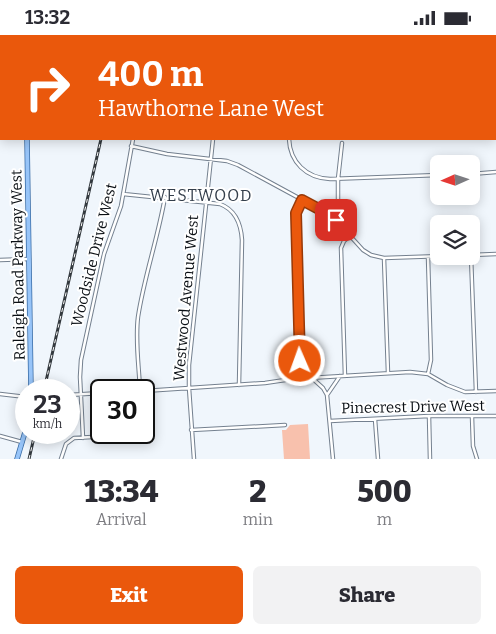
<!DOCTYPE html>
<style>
body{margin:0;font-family:Bitter,serif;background:#f2f2f3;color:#2b2b33;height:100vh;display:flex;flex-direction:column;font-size:19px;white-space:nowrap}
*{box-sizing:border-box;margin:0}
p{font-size:16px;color:#7c7c81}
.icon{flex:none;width:28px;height:28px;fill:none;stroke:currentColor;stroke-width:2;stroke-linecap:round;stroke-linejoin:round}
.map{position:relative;height:424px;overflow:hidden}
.side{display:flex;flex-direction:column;background:#fff;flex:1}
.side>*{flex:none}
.top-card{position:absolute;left:0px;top:0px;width:496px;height:105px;box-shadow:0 2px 12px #0003;background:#ea580c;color:#fff;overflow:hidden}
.needle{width:32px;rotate:267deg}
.buttons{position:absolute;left:430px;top:120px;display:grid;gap:10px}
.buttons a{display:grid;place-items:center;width:50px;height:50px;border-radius:8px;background:#fff;box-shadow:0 2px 12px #0003;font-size:25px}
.speed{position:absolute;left:15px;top:344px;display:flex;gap:10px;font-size:25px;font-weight:700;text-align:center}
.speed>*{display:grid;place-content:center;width:65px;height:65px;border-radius:50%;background:#fff;box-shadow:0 2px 12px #0003;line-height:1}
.speed small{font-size:12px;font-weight:400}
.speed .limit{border:2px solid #111;border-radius:8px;background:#fff;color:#111}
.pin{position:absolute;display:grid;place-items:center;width:42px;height:42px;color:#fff;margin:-21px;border-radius:10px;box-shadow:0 2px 8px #0006}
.me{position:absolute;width:55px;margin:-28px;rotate:358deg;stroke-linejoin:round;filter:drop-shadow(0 0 4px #0008)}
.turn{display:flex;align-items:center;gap:18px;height:105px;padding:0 15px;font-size:22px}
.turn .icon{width:65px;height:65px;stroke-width:2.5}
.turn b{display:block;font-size:35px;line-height:42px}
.eta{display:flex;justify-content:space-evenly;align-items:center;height:85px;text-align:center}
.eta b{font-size:30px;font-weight:800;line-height:35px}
.button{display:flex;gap:10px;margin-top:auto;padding:10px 15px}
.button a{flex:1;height:58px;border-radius:8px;background:#ea580c;color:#fff;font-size:20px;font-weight:800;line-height:58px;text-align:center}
.button a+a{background:#f2f2f3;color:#2b2b33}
.status{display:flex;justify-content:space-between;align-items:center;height:35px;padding:0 25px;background:#fff;direction:ltr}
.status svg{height:14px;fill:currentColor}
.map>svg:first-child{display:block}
.green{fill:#f8c1ad}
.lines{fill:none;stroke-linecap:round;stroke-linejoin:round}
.minor-casing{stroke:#74808f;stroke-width:4.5}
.major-casing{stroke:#386ba5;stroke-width:5.5}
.minor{stroke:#fff;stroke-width:2.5}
.major{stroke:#97c4f8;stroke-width:4}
.rail-casing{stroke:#33393e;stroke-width:3}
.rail{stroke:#fff;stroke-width:1;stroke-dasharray:4;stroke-linecap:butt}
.route-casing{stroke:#983908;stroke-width:12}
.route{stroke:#ea580c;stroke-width:9}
.labels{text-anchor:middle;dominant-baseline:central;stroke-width:4;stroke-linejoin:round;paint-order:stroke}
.street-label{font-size:15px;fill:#0a0f14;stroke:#fff}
.neighbourhood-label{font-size:16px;letter-spacing:1px;fill:#333e4b;stroke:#fff}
</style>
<div class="status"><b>13:32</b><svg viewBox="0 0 49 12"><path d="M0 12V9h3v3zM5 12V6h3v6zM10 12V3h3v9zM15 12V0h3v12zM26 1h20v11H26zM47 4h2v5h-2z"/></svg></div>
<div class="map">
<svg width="496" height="424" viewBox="0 0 496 424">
<rect width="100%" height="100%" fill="#f0f6fc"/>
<path class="green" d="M308,389L310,424H284L282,395H286L290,390Z"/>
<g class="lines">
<defs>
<path id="minor" d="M265,0L270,1
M167,1L168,0
M238,1V0
M309,1V0
M289,104C290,127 306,143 330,144L439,140
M131,111L167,119L227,126L238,130L332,181L363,215L371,220L384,223L443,221
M471,139L496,137
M123,159L220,169C236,175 241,189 242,205L239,350
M332,181L338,168V144L342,108
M471,220L496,219
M471,221L476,357
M428,222L431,325L428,339
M384,223L388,338
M0,225L29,224
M345,341L341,213L344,206L350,201
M312,343L323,353L327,360L333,424
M300,344L295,182L302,165
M140,355C139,331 135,306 138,282C144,242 158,203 165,162
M144,356L265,348L292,344L410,337L428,339L447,350L465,357L496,356
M0,359L26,362
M69,360L101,358
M327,360L340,341
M429,381L430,424
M472,382L473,411L477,424
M375,384L378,424
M330,386L429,381H496
M191,395L285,390
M0,401L22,407
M83,403L80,342L81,325L104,219L121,171L133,104
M61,424L66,409L74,403L148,399
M194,424L189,353V330L213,104"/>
<path id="major" d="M25,0V1
M27,104L31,355
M17,424L26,394"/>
</defs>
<use href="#minor" class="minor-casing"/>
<use href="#major" class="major-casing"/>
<use href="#minor" class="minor"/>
<use href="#major" class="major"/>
<defs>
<path id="rail" d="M129,1V0
M44,355L101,104
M29,424L35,398"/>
</defs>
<use href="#rail" class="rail-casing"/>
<use href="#rail" class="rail"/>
</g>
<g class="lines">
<defs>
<path id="route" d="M300,326L296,178L302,165L332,181L336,185"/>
</defs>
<use href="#route" class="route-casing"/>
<use href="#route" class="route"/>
</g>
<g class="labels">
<g class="street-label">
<text transform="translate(94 220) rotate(-76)">Woodside Drive West</text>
<text transform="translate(18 230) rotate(-91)">Raleigh Road Parkway West</text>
<text transform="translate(186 263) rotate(-85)">Westwood Avenue West</text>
<text transform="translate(413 372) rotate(-1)">Pinecrest Drive West</text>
</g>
<g class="neighbourhood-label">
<text x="201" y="160">WESTWOOD</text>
</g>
</g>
</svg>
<div class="buttons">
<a><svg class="needle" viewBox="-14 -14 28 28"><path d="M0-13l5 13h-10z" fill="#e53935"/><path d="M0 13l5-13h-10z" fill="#7c7c81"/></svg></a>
<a><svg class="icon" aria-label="layers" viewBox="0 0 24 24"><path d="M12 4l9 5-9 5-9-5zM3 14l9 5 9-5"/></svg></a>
</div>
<div class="speed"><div>23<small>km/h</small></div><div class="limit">30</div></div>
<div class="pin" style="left:336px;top:185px;background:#d93025"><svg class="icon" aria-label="arrive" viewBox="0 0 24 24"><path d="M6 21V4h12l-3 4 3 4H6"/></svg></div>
<svg class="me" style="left:300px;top:326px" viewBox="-20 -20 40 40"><circle r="17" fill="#ea580c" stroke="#fff" stroke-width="3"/><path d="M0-11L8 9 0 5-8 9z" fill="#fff"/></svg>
<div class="top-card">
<div class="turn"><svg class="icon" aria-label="right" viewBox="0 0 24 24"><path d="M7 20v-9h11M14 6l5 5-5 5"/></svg><div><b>400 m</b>Hawthorne Lane West</div></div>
</div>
</div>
<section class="side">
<div class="eta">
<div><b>13:34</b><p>Arrival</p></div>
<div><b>2</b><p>min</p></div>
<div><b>500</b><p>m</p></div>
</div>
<div class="button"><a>Exit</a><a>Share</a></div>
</section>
